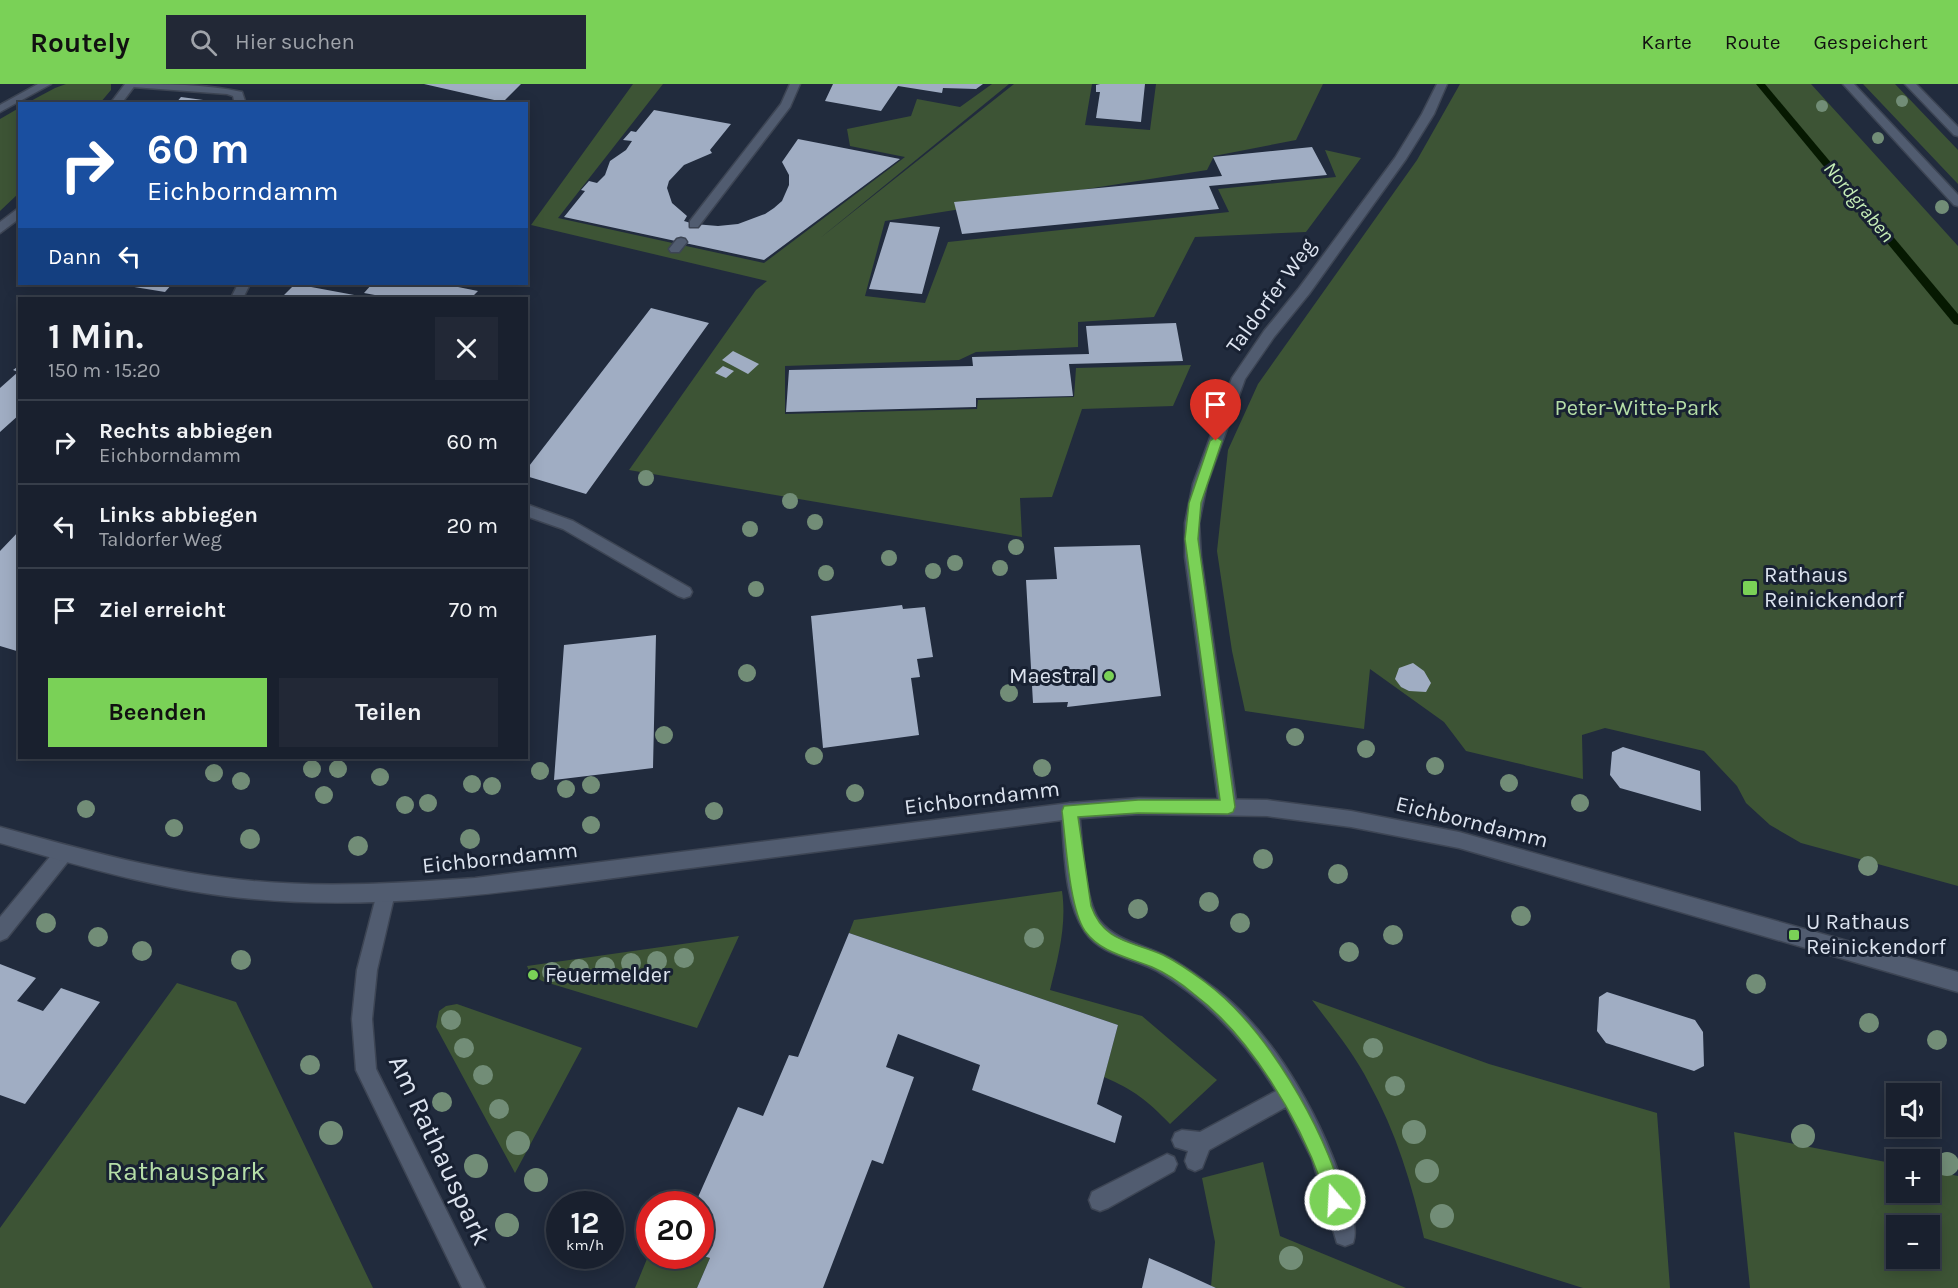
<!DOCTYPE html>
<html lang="de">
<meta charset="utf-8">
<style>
body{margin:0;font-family:Karla,sans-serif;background:#222836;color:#f1f3f6;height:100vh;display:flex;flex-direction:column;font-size:22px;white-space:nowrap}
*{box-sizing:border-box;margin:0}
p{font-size:20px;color:#9fa3aa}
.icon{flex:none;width:33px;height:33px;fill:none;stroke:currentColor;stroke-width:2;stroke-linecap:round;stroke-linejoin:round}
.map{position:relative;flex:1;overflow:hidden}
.sheet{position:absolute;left:18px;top:213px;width:510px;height:462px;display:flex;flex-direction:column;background:#19202e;border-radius:0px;box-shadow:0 3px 15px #0003,0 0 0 2px #373e4a}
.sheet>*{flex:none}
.guide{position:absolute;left:18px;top:18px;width:510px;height:183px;border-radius:0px;box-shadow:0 3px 15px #0003,0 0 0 2px #373e4a;background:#1a4fa0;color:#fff;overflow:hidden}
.buttons{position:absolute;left:1886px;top:999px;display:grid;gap:12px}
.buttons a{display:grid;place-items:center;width:54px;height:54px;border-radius:0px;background:#19202e;box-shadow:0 3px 15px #0003,0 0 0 2px #373e4a;font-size:30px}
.speed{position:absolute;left:546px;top:1107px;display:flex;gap:12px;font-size:30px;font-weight:700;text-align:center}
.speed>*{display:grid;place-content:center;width:78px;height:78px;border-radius:50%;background:#19202e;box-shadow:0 3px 15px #0003,0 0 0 2px #373e4a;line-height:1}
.speed small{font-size:15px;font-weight:400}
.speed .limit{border:9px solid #d22;background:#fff;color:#111}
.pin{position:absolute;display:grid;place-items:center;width:51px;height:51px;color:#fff;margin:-62px -26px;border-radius:50% 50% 50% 0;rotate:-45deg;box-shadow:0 0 6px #0007}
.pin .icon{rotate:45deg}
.me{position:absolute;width:66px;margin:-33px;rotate:341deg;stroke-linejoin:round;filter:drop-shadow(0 0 4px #0008)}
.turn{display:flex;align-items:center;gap:21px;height:126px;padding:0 30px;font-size:27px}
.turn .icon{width:78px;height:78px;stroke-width:2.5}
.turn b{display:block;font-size:42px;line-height:51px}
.then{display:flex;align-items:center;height:57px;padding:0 30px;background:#0003;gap:12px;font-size:22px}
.round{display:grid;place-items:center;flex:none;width:63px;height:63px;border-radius:0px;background:#222836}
.head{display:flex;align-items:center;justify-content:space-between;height:102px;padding:0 30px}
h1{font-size:36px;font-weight:700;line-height:45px}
.cta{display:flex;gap:12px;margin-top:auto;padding:12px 30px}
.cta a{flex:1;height:69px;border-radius:0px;background:#7ad157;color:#111;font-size:24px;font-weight:700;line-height:69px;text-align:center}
.cta a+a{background:#222836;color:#f1f3f6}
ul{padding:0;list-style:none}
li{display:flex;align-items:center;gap:18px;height:84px;padding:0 30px;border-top:2px solid #373e4a}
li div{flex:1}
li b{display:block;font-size:22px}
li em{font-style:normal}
header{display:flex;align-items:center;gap:36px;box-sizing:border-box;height:84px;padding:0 30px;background:#7ad157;color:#111}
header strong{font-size:28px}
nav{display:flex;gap:33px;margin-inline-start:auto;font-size:21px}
.search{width:420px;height:54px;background:#222836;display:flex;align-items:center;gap:15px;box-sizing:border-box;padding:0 21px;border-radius:0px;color:#9fa3aa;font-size:22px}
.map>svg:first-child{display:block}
.green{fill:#3d5435;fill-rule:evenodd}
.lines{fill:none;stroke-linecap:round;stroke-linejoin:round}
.stream{fill:#061901;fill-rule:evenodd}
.building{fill:#a0adc3}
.service-casing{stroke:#3d4554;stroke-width:3}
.minor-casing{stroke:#3d4554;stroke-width:3}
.secondary-casing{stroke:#3d4554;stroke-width:3}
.service{fill:#515c70;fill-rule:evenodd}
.minor{fill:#515c70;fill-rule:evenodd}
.secondary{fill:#515c70;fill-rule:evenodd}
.tree{fill:#728d77}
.route{fill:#7ad157;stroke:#4f8839;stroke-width:1.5}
.poi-dot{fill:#7ad157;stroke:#182132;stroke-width:2}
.labels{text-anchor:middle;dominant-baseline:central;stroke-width:6;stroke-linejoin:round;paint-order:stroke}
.far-water-label{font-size:20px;font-style:italic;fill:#c5eeb7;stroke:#182132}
.street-label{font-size:22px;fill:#dde4f0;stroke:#182132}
.park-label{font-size:22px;fill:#b5dea7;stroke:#182132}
.poi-label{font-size:22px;fill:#dde4f0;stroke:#182132;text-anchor:start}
.near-street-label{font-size:27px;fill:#dde4f0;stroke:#182132}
.near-park-label{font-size:27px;fill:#b5dea7;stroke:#182132}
</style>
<header>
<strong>Routely</strong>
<div class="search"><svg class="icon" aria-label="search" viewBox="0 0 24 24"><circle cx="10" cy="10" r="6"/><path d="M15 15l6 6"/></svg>Hier suchen</div>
<nav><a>Karte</a><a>Route</a><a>Gespeichert</a></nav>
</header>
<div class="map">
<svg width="1958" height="1204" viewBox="0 0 1958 1204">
<rect width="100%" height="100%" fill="#212b3d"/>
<path class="green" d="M66,0H111V6L100,19H27L55,4Z
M633,0H663L558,134L764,179L905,73L850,62L847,45L911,32L917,15L960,23L992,0H1009L819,155L1014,0H1092L1085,41L1150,46L1156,0H1323L1296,56L1214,72L1207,86L885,137L865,212L925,219L948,158L1229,128L1218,105L1336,93L1325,66L1361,74L1306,148L1195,153L1154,233L1078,238V263L976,268L959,276L785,282V330L977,325L978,316L1074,313L1076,284L1191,281L1173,322L1082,325L1052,413L1020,414L1022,453L629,386L756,206L767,197L531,141Z
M1460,0H1811L1958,162V802L1801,759L1770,741L1746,719L1737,702L1704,667L1605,644L1582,651L1583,695L1466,667L1444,638L1370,585L1364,645L1245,627L1232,567L1217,467L1228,366L1258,300L1417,76Z
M1863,0H1895L1958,66V100Z
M19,24V109L0,127V35Z
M1062,807C1067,841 1058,874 1050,906L1142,932L1217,996L1170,1040C1148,1017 1134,1006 1104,993L1118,941L849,849L854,836Z
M739,852L697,944L542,897L530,889L527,882Z
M177,899L236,918L373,1204H0V1144Z
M1312,916L1489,980L1657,1029L1670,1204H1583L1424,1154C1412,1100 1396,1048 1369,999C1354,969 1332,943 1312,916Z
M457,920L582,964L515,1089L436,943L439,927L446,922Z
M1734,1048L1896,1080V1108H1929V1086L1958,1092V1204H1750ZM1896,1142H1929V1174H1896Z
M1263,1078L1280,1152L1406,1204H1216L1211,1202L1215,1158L1202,1094Z
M649,1170L701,1171L710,1174L697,1204H635Z"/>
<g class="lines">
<path class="stream" d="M1756,0H1765L1958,230V241L1954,240Z"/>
</g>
<path class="building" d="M424,0H521L503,18Z
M833,0H983L976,5L943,4L942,9L898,2L881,27L825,17Z
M1100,0H1145L1141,38L1096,34L1100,8H1096V1Z
M181,13L218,18V20H175Z
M654,26L731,40L710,66L712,69L684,81L669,97L667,104L672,119L687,132L684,137L694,140L718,142L738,140L765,130L774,124L782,117L789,101V91L782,78L798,55L900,75L764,176L564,133L585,107L581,106L589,97L597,99L605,91L610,77L626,66L632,57L623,56L631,47L636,48Z
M1312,63L1327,91L1209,102L1219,125L962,150L954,118L1222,92L1213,73Z
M890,138L940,143L922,210L869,205Z
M116,200H172L165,208Z
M295,200L365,213V214H281Z
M372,200H443L478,207L471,214H391L364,209Z
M651,224L709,239L586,410L526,392V386Z
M1176,239L1183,277L1069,280L1073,312L976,314V323L786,328L789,286L973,282L972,273L1089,270L1086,242Z
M733,267L759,280L748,290L722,276Z
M20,281V330L0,348V304L18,288L13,286Z
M723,282L734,287L726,294L715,289Z
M20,446V568L0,562V467Z
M1140,461L1161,612L1067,623L1068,618L1033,619L1026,496L1057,495L1054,463Z
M902,521L903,525L925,523L933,573L917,575L920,593L911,594L919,651L823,664L811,532Z
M656,551L653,684L554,696L564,561Z
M1413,579L1424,587L1431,599L1426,608L1409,607L1401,603L1395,595L1399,584Z
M1623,663L1700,687L1701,727L1620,704L1610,691L1612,668Z
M849,849L1118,941L1097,1020L1122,1032L1115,1059L972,1006L980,981L898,950L886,983L914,993L883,1080L872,1076L823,1204H697L710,1174L700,1171V1120H695L738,1023L763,1032L789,971L798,973Z
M0,880L36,894L17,917L43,927L61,904L100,918L25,1020L0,1011Z
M1607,908L1695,936L1703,948L1704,982L1694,987L1606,959L1597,947L1599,913Z
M1149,1174L1179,1187L1216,1204H1142Z"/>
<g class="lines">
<defs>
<path id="service" d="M128,0C165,0 205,0 242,8L246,20H235L233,12L227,10L133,3Z
M790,0H800L790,23L698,143H690V137L781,20Z
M681,154L685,155L687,158L679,168H671L669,165L677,155Z
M238,200H250L243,214H231Z
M526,420L573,437L690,504L692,508L690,512L684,514L678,512L563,445L526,432Z
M1070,719L1076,721L1079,727C1082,754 1084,817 1100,837C1117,858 1146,861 1168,873C1185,882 1201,894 1217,906C1278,953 1326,1042 1347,1115C1351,1129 1358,1146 1353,1159L1345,1162L1337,1159L1312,1075L1286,1023L1209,1066L1202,1084L1195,1087L1188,1084L1185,1077L1188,1067L1175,1063L1172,1056L1175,1049L1182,1046L1200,1048L1276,1007C1246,958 1207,916 1157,887C1134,874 1101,872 1085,848C1063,815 1065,765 1061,727L1064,721Z
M64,761L70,763L73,769L70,775L7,854L0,857V833L58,763Z
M1167,1070L1174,1073L1177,1080L1174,1087L1108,1124L1100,1127L1092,1124L1089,1116L1092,1108Z"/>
<path id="minor" d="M1437,0H1447L1434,30L1406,75L1309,210L1274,253L1245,295L1207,400L1199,439L1201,473L1237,723L1234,729L1228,731L1222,729L1219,723L1185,473V439L1193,400L1232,294L1264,247L1299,204L1395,74L1422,30Z
M386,800L393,803L395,809L377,886L372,935L376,985L485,1204H462L356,986L352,935L357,886L377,809L379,803Z"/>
<path id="secondary" d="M38,0H51L0,28V21Z
M125,0H136L121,20H110Z
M1843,0H1854L1958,111V122L1954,121Z
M1905,0H1916L1958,43V52L1954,51Z
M20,123V134L0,149V138Z
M1139,714L1267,716L1351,727L1459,748L1958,888V908L1459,764L1351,743L1267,732L1139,730L1070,735C928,753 786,772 644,790C515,807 385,827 254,815C167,808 84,783 0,759V743C83,766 166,789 253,797C327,804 401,799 475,794L1070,719Z"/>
</defs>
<use href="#service" class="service-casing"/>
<use href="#minor" class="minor-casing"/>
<use href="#secondary" class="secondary-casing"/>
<use href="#service" class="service"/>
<use href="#minor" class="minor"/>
<use href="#secondary" class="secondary"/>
</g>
<g class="tree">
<circle cx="1902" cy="17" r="6"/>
<circle cx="1822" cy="22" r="6"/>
<circle cx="1878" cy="54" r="6"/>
<circle cx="1942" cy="123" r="7"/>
<circle cx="646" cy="394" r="8"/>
<circle cx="790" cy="417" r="8"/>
<circle cx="815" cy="438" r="8"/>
<circle cx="750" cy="445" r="8"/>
<circle cx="1016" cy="463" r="8"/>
<circle cx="889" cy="474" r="8"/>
<circle cx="955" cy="479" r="8"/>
<circle cx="1000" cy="484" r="8"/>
<circle cx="933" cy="487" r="8"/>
<circle cx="826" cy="489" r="8"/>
<circle cx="756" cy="505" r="8"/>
<circle cx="747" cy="589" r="9"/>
<circle cx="1009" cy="609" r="9"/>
<circle cx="664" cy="651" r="9"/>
<circle cx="1295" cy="653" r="9"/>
<circle cx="1366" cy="665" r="9"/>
<circle cx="814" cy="672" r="9"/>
<circle cx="1435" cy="682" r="9"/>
<circle cx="1042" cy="684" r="9"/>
<circle cx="312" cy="685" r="9"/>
<circle cx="338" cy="685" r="9"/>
<circle cx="540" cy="687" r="9"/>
<circle cx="214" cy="689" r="9"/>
<circle cx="380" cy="693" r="9"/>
<circle cx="241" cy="697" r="9"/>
<circle cx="1509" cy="699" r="9"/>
<circle cx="472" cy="700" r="9"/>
<circle cx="591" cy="701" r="9"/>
<circle cx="492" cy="702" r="9"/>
<circle cx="566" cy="705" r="9"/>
<circle cx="855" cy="709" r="9"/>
<circle cx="324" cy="711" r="9"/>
<circle cx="428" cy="719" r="9"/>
<circle cx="1580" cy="719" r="9"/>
<circle cx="405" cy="721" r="9"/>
<circle cx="86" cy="725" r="9"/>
<circle cx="714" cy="727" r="9"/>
<circle cx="591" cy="741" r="9"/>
<circle cx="174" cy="744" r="9"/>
<circle cx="250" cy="755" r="10"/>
<circle cx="470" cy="755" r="10"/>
<circle cx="358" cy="762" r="10"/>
<circle cx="1263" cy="775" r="10"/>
<circle cx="1868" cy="782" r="10"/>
<circle cx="1338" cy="790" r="10"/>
<circle cx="1209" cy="818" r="10"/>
<circle cx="1138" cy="825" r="10"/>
<circle cx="1521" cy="832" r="10"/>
<circle cx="46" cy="839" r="10"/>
<circle cx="1240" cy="839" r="10"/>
<circle cx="1393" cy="851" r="10"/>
<circle cx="98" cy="853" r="10"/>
<circle cx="1034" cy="854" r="10"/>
<circle cx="142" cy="867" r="10"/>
<circle cx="1349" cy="868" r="10"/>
<circle cx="684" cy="874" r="10"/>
<circle cx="241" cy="876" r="10"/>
<circle cx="657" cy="877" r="10"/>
<circle cx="631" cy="879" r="10"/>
<circle cx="605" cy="883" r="10"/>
<circle cx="579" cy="885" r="10"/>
<circle cx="552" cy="888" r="10"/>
<circle cx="1756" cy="900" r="10"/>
<circle cx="451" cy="936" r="10"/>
<circle cx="1869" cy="939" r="10"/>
<circle cx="1937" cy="956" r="10"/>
<circle cx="464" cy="964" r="10"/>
<circle cx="1373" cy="964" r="10"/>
<circle cx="310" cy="981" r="10"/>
<circle cx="483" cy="991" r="10"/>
<circle cx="1395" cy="1002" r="10"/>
<circle cx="442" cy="1018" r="10"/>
<circle cx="499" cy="1025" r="10"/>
<circle cx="1414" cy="1048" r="12"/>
<circle cx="331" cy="1049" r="12"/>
<circle cx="1803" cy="1052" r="12"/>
<circle cx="518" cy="1059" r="12"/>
<circle cx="1947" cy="1080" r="12"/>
<circle cx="476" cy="1082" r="12"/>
<circle cx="1427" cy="1087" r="12"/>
<circle cx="536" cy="1096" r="12"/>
<circle cx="1442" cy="1132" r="12"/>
<circle cx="507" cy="1141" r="12"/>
<circle cx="1291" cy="1174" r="12"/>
</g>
<path class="route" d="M1216,353L1222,357L1201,419L1198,455L1235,723L1233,728L1228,730L1138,729L1078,733L1091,822C1104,859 1132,857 1163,871C1177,878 1193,889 1205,898C1267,944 1323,1042 1344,1116L1342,1122L1335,1124L1329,1122C1326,1115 1325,1107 1322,1100C1299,1035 1250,952 1194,910C1182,900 1166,889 1152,883C1128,873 1101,869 1085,847C1069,823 1066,757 1062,727L1064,722L1138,716H1220L1185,455L1189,419L1210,357Z"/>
<g class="poi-dot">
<rect x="1742" y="496" width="16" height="16" rx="3"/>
<circle cx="1109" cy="592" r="6"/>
<rect x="1788" y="845" width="12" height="12" rx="3"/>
<circle cx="533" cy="891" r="6"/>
</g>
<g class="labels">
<g class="far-water-label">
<text transform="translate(1859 118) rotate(50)">Nordgraben</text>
</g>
<g class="street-label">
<text transform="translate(1271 212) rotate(-54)">Taldorfer Weg</text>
<text transform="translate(982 714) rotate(-7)">Eichborndamm</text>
<text transform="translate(1472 738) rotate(14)">Eichborndamm</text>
<text transform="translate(500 774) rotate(-6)">Eichborndamm</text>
</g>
<g class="park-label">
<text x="1637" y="324">Peter-Witte-Park</text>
</g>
<g class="poi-label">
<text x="1764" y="491">Rathaus<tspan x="1764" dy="25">Reinickendorf</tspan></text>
<text x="1097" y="592" text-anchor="end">Maestral</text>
<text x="1806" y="838">U Rathaus<tspan x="1806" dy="25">Reinickendorf</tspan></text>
<text x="545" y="891">Feuermelder</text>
</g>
<g class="near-street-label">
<text transform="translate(440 1066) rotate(65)">Am Rathauspark</text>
</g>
<g class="near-park-label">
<text x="186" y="1087">Rathauspark</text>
</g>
</g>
</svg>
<div class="buttons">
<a><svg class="icon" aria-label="sound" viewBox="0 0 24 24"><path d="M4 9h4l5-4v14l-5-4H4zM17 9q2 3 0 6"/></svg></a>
<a>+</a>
<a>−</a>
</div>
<div class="speed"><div>12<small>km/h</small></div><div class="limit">20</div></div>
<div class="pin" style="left:1216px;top:357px;background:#d93025"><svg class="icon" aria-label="arrive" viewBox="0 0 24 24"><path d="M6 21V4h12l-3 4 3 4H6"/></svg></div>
<svg class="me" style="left:1335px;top:1116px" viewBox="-20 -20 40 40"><circle r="17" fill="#7ad157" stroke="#fff" stroke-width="3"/><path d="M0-11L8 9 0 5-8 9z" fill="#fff"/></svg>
<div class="guide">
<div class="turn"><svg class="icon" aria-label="right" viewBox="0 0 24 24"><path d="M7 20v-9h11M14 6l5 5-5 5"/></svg><div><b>60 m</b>Eichborndamm</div></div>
<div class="then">Dann<svg class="icon" aria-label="left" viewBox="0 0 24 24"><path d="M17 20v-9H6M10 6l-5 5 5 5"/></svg></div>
</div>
<section class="sheet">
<div class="head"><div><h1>1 Min.</h1><p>150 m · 15:20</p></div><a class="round"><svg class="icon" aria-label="close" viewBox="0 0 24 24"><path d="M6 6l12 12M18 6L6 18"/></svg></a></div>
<ul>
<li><svg class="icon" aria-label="right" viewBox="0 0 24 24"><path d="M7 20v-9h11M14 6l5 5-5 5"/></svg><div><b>Rechts abbiegen</b><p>Eichborndamm</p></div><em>60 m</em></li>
<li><svg class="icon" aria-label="left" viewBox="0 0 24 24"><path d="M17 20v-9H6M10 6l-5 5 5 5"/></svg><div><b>Links abbiegen</b><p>Taldorfer Weg</p></div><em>20 m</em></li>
<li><svg class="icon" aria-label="arrive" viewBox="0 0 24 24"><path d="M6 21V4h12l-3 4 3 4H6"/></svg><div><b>Ziel erreicht</b></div><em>70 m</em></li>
</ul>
<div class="cta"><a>Beenden</a><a>Teilen</a></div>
</section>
</div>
